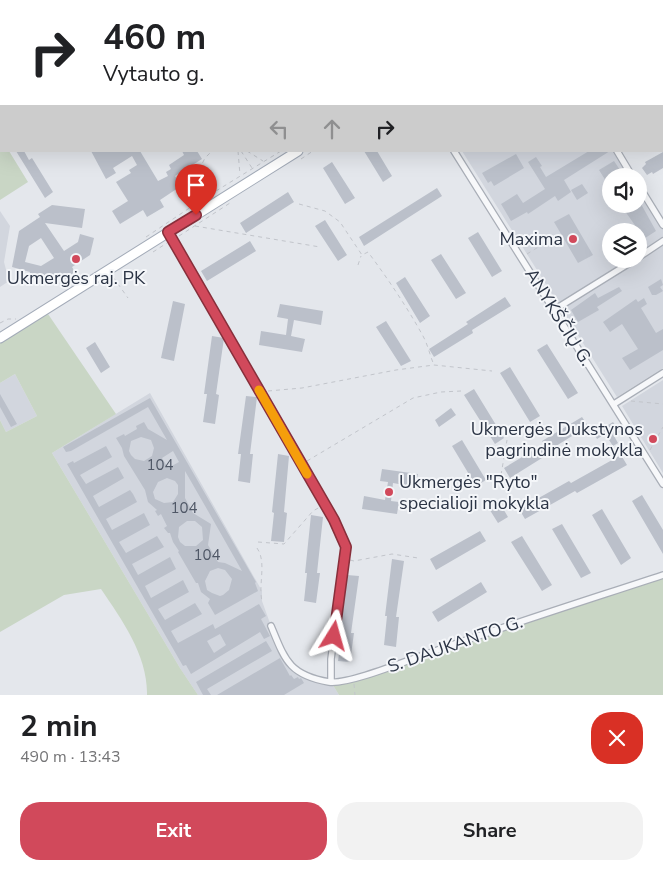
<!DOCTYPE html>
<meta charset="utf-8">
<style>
body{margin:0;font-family:"Nunito Sans",sans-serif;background:#f2f2f2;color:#202124;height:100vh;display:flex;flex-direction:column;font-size:19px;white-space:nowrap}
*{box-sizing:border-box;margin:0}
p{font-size:16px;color:#757577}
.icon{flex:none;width:28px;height:28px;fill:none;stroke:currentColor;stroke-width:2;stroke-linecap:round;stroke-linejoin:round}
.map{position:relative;height:695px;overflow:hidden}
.drawer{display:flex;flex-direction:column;background:#fff;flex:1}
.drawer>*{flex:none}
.banner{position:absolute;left:0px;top:0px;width:664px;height:152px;box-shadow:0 5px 20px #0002;background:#fff;color:#202124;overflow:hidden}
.fabs{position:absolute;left:602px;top:168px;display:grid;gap:10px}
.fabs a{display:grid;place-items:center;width:45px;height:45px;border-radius:50%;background:#fff;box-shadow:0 5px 20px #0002;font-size:25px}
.pin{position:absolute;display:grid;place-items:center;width:42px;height:42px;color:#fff;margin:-51px -21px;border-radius:50% 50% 50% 0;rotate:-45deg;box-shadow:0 0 5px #0007}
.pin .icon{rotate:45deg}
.me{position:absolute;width:55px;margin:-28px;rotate:8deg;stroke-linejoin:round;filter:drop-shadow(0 0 4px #0008)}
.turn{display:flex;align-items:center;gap:18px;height:105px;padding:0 20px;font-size:22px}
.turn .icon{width:65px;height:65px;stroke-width:2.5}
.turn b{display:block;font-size:35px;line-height:42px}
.lanes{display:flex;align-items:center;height:48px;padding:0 20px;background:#0003;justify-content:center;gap:25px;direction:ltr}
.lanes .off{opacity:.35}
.round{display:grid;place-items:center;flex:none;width:52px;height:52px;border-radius:20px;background:#f2f2f2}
.headline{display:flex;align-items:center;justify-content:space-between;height:85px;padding:0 20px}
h1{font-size:30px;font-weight:700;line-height:38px}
.cta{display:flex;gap:10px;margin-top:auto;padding:10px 20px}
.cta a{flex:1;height:58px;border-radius:20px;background:#d1495b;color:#fff;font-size:20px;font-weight:700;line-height:58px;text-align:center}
.cta a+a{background:#f2f2f2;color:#202124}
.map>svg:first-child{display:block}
.built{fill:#d2d6de;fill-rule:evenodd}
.green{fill:#c9d6c5}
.building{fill:#bbc0ca;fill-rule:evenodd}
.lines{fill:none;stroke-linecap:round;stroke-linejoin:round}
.minor-casing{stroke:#a9aeb7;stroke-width:8}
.primary-casing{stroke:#a3abb8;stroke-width:11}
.path{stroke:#c2c5cb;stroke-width:1;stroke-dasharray:4 4;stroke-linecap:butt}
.minor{stroke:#f7f8fa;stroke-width:5.5}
.primary{stroke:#fff;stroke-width:9}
.route-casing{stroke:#882f3b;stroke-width:12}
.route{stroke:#d1495b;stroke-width:9}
.slow{stroke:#f59e0b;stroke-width:9}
.poi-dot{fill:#d1495b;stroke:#f4f6f9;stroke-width:2}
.labels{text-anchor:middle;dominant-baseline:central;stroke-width:4;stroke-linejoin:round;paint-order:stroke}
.number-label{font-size:15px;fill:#4f5766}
.poi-label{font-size:18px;fill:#2b3445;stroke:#f4f6f9;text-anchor:end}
.street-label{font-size:18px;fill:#2b3445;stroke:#f4f6f9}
</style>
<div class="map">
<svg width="663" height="695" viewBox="0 0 663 695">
<rect width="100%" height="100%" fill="#e4e7ec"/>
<path class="built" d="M462,151H614L630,176H611V204H639V190L663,229V368L617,397ZM611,231H639V259H611Z
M0,211L10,226L4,262L9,281L0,287Z
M15,374L37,416L6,432L0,420V383Z
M663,380V473L622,406Z
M150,393L262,591V601L271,626L292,668L331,682L339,695H198L180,668L52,453Z"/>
<path class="green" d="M0,0H180L1,1L0,106Z
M0,137L1,151H9L28,182L0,200Z
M48,314L116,414L52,453L180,668L198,695H147C148,656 122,620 101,589L64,595L0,632V420L6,432L37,416L15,374L0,383V343Z
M663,575V695H339L331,682L354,678Z"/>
<path class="building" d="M16,151H24L29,160L32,158L53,192L45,198Z
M91,151H140L158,181L168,176L166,172L171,169L169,165L184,155L182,151H197L202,159L175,176L181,186L160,200L164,207L147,217L143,210L120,224L112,211L128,201L116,182L131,173L129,170L137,165L132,156L113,168L116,173L106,179Z
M364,151H377L392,176L383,182Z
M589,151H610L564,180L571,192L558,201L555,196L528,214L527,212L511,221L501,204L517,194L523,203L545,189L528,162L536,157L542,166L540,167L546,177Z
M663,152V168L653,174L652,172L647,175L642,168L646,164L645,162Z
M516,154L524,168L494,186L491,181L488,183L482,173Z
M614,161L624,176H611V189L599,170Z
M332,162L355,198L345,204L323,168Z
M582,184L588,193L577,200L571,190Z
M437,188L442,196L364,246L359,237Z
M288,192L294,202L246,233L240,223Z
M620,204H641L656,231L639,242V231Z
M52,205L85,209L82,228L45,223L64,251L78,242L80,234L94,238L90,255L72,267L75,272L65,279L62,273L44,284L28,280L30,272L12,267L19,231L40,217L38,214ZM41,238L54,258L41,266L25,262L29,246Z
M569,214L593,255L578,263L554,222Z
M325,220L347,255L338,261L315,226Z
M478,232L502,271L492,277L468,238Z
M250,241L256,251L207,281L201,271Z
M441,254L466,293L456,299L431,260Z
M405,277L430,316L420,323L396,283Z
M661,279L663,285L660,287L663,291L656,295H652L648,287Z
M619,287L622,291L597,307L599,310L578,322L571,310L595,293L598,298Z
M505,297L511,306L472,330L473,333L434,357L429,349L468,324L466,322Z
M644,298L647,304L641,308L656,333L663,329V350L630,370L622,358L638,349L622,324L610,332L603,322L636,299L638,302Z
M173,301L185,304L174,361L161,358Z
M280,304L323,311L321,325L294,320L291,336L305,339L302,352L259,345L261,331L286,335L288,319L277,317Z
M386,321L411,361L401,366L376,327Z
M212,336L224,338L216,394L219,395L215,424L203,422L207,394H204Z
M95,342L110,367L101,373L86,348Z
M547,344L578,393L568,399L537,350Z
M510,367L540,416L530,422L500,373Z
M474,389L504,438L495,444L464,395Z
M0,394L17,424L11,427L0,407Z
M246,396L257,397L250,454H253L250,483L238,481L241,454H238Z
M150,398L256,582L255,583L258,591L215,615L208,603L210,599L201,592L198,583H196L178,552L179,551L173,542L170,533H168L164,528L167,526L161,514L158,516L155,511L157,510L148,502L145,490L124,456L122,448L116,438L124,434L125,436L137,429L136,426L144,422L148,429L167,440L148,407L71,451L66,452L63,447ZM141,437L151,440L154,448L152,456L144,461L135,459L131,455L129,451L131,441ZM173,451L179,462L168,468L162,458ZM185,471L208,511L242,571L225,563L218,562L208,545L211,524L193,513L185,498ZM167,478L175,481L178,485V494L173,502L164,503L155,499L153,492L158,482ZM187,521H195L202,527L203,540L196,546H185L180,542L178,537L179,527ZM218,568L225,570L232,579L229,590L223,595L220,596L212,593L207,590L205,581L210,571Z
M451,408L456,415L439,427L435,420Z
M582,417L588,426L548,451L550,453L510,478L504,468L544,444L542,441Z
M613,422L620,432L614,436L618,443L613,446L605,434L597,439L594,434Z
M462,440L486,480L476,486L452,446Z
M106,446L112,457L80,475L86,484L118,467L124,478L93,496L99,507L130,490L133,494L137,502L106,519L112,530L144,513L150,525L119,542L126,553L157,536L164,547L132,564L138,575L170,557L176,569L145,586L151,598L183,580L189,592L158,609L165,620L195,603L202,614L171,631L178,643L213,624L215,629L259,604L266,616L261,619L270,636L264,639L260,632L191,674L186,665L183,666L67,464L73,461L74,463ZM220,634L226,645L214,653L207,641Z
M278,454L289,456L284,512L287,513L284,542L271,541L274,513L272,512Z
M621,455L627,465L577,493L575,491L525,519L519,509L569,481L571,483Z
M382,469L418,474L415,487L393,483L391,501L399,502L397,514L362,509L364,496L385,500L388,482L380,481Z
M642,495L663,530V554L632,501Z
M498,500L508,517L498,523L488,507Z
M602,509L631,558L621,565L592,515Z
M311,515L323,517L317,573H320L316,603L304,601L307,573H305Z
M562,524L591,573L581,578L552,529Z
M480,531L486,541L436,570L430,559Z
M522,536L552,585L542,591L511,542Z
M392,559L404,561L396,617H399L396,647L384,645L387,616H385Z
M347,575L359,576L351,633H354L350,662L338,661L342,633L339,632Z
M481,582L487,592L438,622L432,612Z
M266,641L272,651L207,689L211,695H203L196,682Z
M280,658L290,676L291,675L294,679L298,677L299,679L301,678L304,683L284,695H217Z"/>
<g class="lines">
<defs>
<path id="minor" d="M356,0L357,1
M522,0L523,1
M454,151L663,484
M617,151L632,176
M639,186L663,225
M168,232L334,520L346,547L331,659V682
M639,257L663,241
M554,310L636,259
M614,404L663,373
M271,626C285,660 289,675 329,682C349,685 413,658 435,651C511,624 587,600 663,575"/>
<path id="primary" d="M537,1L539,0
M0,338L298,151"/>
</defs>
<use href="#minor" class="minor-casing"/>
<use href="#primary" class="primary-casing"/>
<path class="path" d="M40,0L42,1
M95,0V1
M167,0L168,1
M196,0L199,1
M278,0V1
M62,1L65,0
M123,1L124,0
M149,1L151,0
M252,1V0
M553,1L555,0
M238,151L240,175
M241,151L252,168
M247,151L263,161
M301,159L313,151
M199,170L205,158L212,151
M216,191L281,151
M299,204L325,211L340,222L362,255L368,252C388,279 407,307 423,336C428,345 430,356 434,365
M195,226L320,247
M179,236L230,203
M146,237L191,207
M153,252L167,243
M527,254L558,235
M358,265L361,256
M113,277L128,298
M0,323L8,319H16
M268,391L302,388L396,370L434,365L492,371
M631,401L663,404
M650,450L663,427
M307,461L413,398L441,392L461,391
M501,475L507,440
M258,542L284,544L313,511L320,507
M257,548C267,562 258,585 262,601
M350,560L354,561L392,554L418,558
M316,653L317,644
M354,684L355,695"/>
<use href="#minor" class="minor"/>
<use href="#primary" class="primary"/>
</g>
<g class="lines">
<defs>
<path id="route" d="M196,215L168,232L334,520L346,547L334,636"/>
</defs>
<use href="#route" class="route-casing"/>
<use href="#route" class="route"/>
<path class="slow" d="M259,390L307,474"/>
</g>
<g class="poi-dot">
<circle cx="573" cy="239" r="5"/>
<circle cx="76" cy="259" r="5"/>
<circle cx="653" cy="439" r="5"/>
<circle cx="389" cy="492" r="5"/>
</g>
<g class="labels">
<g class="number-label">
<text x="160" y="465">104</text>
<text x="184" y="508">104</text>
<text x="207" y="555">104</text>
</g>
<g class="poi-label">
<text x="563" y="239">Maxima</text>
<text x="76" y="278" text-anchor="middle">Ukmergės raj. PK</text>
<text x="643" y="429">Ukmergės Dukstynos<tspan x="643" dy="21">pagrindinė mokykla</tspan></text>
<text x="399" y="482" text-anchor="start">Ukmergės "Ryto"<tspan x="399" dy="21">specialioji mokykla</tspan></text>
</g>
<g class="street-label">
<text transform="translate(559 317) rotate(58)">ANYKŠČIŲ G.</text>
<text transform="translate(455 644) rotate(-19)">S. DAUKANTO G.</text>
</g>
</g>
</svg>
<div class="fabs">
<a><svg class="icon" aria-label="sound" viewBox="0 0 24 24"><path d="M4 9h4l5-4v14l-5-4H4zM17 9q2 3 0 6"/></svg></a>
<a><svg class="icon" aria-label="layers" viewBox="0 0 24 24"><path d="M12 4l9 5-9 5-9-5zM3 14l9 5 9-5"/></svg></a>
</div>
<div class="pin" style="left:196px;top:215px;background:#d93025"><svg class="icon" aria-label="arrive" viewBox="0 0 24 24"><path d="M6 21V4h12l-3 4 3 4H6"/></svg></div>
<svg class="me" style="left:334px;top:636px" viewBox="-20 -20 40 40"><path d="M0-17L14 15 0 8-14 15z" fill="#d1495b" stroke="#fff" stroke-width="4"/></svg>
<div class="banner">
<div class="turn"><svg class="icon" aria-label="right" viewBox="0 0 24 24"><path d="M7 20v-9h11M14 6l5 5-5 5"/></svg><div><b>460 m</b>Vytauto g.</div></div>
<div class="lanes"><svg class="icon off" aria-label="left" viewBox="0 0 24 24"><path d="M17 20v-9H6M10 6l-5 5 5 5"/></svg><svg class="icon off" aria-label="ahead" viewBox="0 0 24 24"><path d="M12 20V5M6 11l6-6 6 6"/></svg><svg class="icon" aria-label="right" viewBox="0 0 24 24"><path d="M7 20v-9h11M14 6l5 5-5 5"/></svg></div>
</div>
</div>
<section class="drawer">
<div class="headline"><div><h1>2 min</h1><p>490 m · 13:43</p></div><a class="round" style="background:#d93025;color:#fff"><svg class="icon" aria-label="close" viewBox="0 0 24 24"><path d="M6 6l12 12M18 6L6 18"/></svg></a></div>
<div class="cta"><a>Exit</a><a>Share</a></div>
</section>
